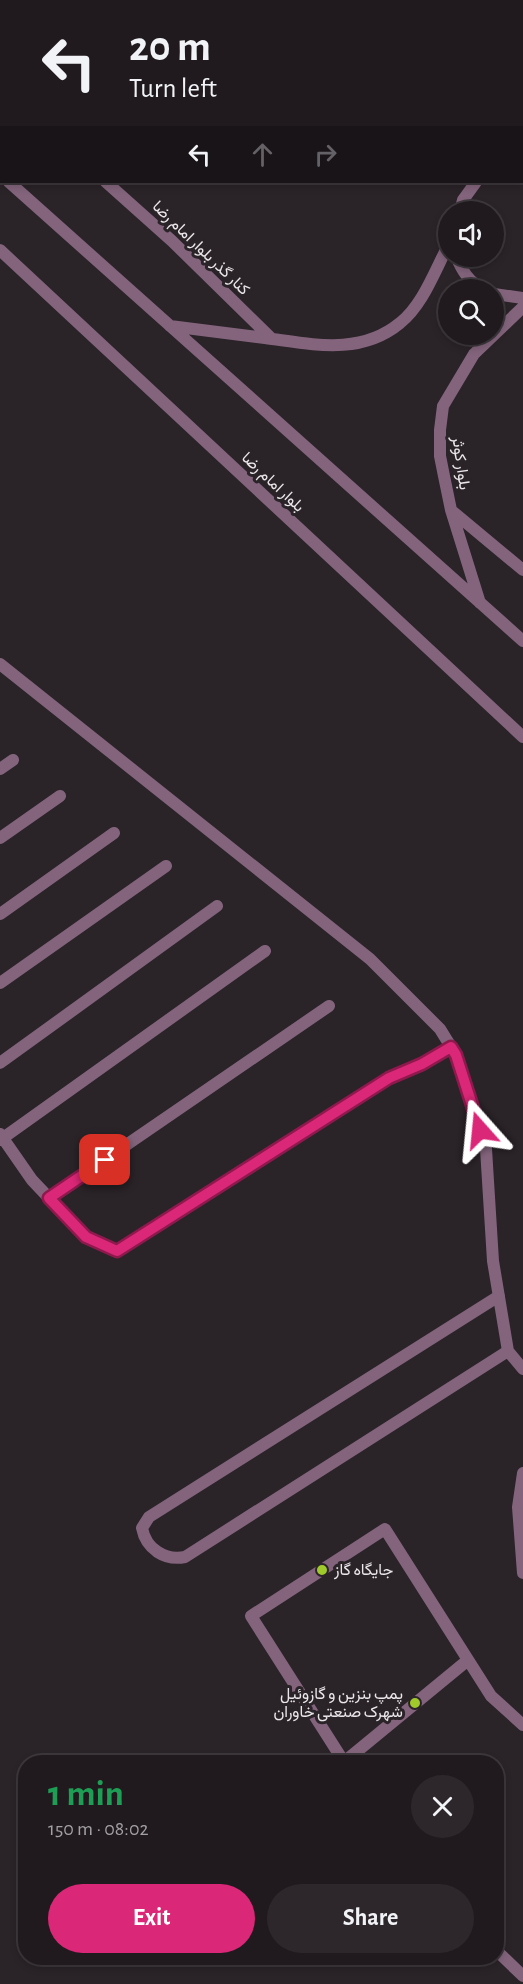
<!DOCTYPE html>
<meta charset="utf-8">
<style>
body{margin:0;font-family:"Alegreya Sans",Vazirmatn,sans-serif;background:#2d272b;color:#f1f3f6;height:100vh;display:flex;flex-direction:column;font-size:22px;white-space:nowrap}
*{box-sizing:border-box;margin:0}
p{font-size:20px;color:#a2a1a4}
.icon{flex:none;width:33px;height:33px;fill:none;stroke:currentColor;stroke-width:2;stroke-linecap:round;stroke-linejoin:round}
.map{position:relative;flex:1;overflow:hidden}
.details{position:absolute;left:18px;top:1755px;width:486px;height:210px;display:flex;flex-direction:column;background:#201a1e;border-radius:24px;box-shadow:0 3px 9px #0003,0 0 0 2px #3d383c}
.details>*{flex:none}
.top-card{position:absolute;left:0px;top:0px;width:524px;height:183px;box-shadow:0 3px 9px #0003,0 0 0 2px #3d383c;background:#201a1e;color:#f1f3f6;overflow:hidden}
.buttons{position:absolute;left:438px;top:201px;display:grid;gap:12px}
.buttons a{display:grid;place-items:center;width:66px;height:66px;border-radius:50%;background:#201a1e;box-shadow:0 3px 9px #0003,0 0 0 2px #3d383c;font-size:30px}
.pin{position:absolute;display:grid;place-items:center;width:51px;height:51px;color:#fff;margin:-26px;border-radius:12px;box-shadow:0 3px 9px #0006}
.me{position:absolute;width:66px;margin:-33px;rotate:342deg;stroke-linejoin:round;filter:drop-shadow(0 0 4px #0008)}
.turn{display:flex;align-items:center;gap:21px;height:126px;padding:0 30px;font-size:27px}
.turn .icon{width:78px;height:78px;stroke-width:2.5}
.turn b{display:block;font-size:42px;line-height:51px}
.lanes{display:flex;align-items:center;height:57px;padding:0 30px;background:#0003;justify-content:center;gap:30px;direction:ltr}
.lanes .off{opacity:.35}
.round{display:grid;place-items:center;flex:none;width:63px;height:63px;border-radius:32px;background:#2d272b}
.summary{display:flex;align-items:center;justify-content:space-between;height:102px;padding:0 30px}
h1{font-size:36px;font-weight:700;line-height:45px;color:#1e9e55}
.action{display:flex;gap:12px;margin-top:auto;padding:12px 30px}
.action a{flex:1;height:69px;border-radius:36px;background:#db2777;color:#fff;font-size:24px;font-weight:700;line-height:69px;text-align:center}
.action a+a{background:#2d272b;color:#f1f3f6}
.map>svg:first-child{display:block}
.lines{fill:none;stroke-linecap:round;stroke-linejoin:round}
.service{stroke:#83647c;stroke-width:12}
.minor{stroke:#83647c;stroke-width:12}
.tertiary{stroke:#83647c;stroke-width:12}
.route-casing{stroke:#8e194d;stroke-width:15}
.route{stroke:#db2777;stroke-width:10}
.poi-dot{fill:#a0c92b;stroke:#2a2328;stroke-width:2}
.labels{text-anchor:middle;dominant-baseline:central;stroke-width:6;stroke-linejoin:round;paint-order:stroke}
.street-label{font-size:16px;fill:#eae6e9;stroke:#2a2328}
.poi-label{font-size:16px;fill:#eae6e9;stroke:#2a2328;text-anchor:start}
</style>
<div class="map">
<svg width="523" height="1984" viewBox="0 0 523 1984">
<rect width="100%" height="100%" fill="#2a2328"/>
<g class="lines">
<path class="service" d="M385,2V0
M0,664L370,959L440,1029L456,1055L486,1149L493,1261L508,1351L523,1369
M0,769L13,760
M0,838L60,796
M0,983L166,866
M0,1063L217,906
M0,1134L32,1180L86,1237L117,1251L389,1078L422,1064L451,1047
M0,1140L265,951
M49,1198L329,1006
M499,1296L149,1517L142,1528C146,1549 165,1561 185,1557L508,1351
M344,1762L251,1616L385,1529L491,1696L523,1725
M344,1762L468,1660
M496,1950L523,1976"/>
<path class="minor" d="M0,914L114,833"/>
<path class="tertiary" d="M0,85L2,87
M0,115H2
M522,142L523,141
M0,174L2,175
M9,182L523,641
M106,182L172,241L272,339
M460,212L463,200L476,182
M0,250L523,737
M456,256C462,271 469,282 484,290
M494,294L523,298
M170,326C202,330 233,334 265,338C312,344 360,356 400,323C423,305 435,270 448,246
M452,511L523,570
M480,603L451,510L444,476L440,456V430L443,406L474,354L523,307
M523,1473L518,1507L523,1573"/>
</g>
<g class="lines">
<defs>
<path id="route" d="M105,1160L49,1198L86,1237L117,1251L389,1078L422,1064L451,1047L456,1055L480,1130"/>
</defs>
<use href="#route" class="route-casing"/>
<use href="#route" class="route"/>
</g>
<g class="poi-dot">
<circle cx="322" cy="1570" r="6"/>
<circle cx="415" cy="1703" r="6"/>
</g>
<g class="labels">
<g class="street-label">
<text transform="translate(201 248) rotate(44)">کنار گذر بلوار امام رضا</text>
<text transform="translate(461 463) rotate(82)">بلوار کوثر</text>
<text transform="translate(273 482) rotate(43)">بلوار امام رضا</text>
</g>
<g class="poi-label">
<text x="334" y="1570">جایگاه گاز</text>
<text x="403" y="1694" text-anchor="end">پمپ بنزین و گازوئیل<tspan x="403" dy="18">شهرک صنعتی خاوران</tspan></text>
</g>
</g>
</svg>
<div class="buttons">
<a><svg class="icon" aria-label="sound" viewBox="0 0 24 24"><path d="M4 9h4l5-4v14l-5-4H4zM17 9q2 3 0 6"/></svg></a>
<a><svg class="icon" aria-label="search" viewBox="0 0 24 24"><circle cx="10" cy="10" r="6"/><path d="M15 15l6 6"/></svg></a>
</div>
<div class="pin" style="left:105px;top:1160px;background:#d93025"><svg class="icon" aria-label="arrive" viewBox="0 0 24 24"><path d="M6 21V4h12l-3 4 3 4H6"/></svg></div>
<svg class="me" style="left:480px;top:1130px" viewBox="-20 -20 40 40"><path d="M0-17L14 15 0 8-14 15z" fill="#db2777" stroke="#fff" stroke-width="4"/></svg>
<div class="top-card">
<div class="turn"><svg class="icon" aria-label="left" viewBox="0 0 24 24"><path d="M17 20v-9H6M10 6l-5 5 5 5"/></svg><div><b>20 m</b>Turn left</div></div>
<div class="lanes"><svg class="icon" aria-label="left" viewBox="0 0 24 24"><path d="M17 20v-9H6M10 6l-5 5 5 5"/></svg><svg class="icon off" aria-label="ahead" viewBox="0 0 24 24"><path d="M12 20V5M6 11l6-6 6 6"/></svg><svg class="icon off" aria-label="right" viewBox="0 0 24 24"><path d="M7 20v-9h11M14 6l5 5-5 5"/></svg></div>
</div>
<section class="details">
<div class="summary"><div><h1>1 min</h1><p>150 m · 08:02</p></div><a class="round"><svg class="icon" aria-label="close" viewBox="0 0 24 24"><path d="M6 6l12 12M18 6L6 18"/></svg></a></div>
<div class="action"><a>Exit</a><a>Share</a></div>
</section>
</div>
